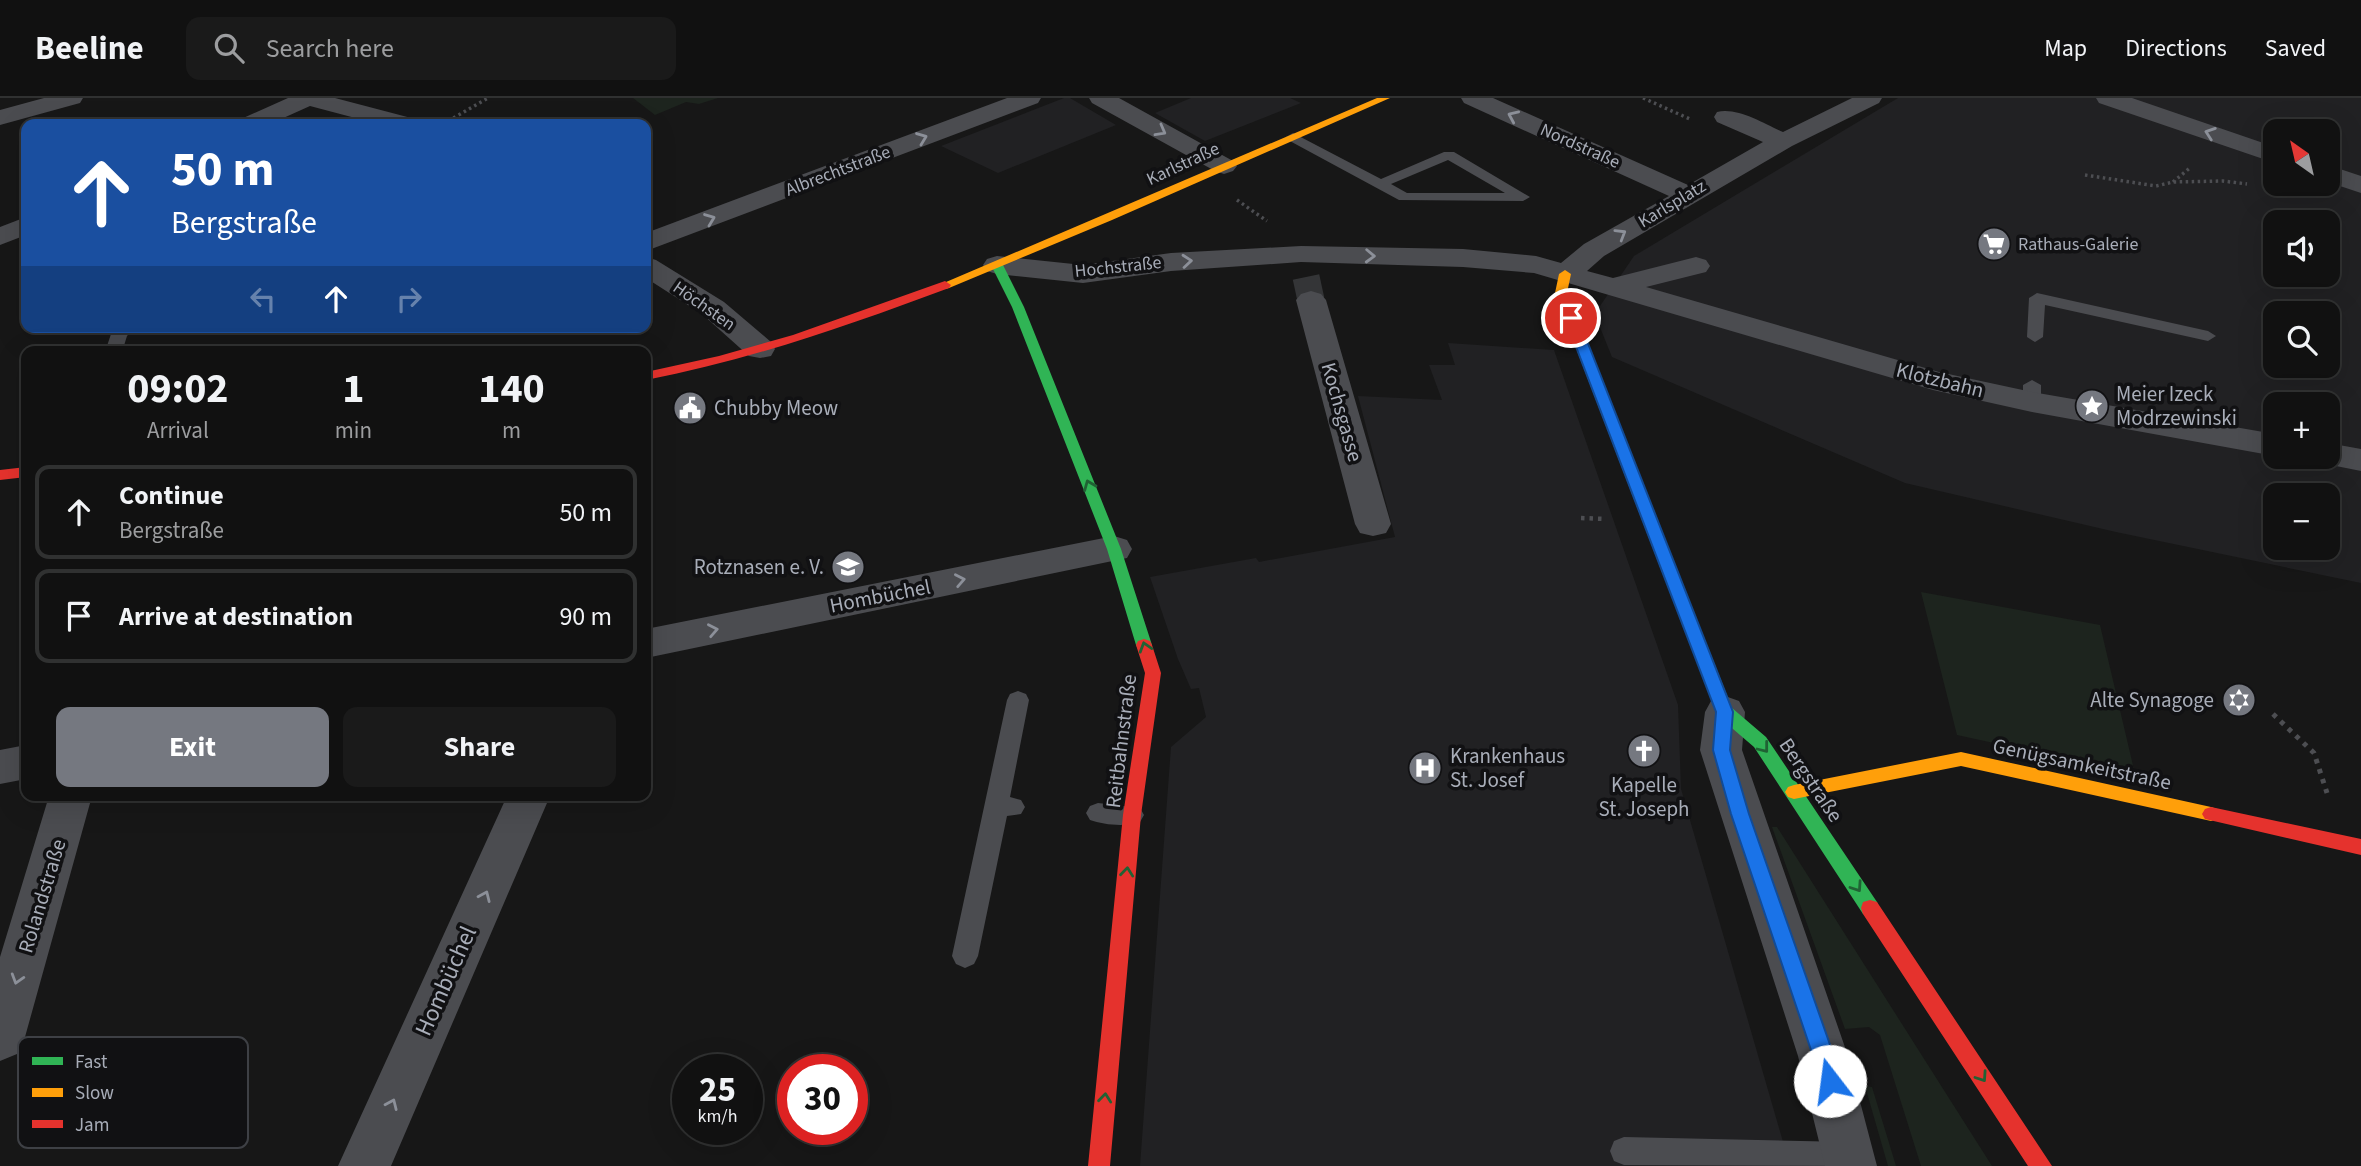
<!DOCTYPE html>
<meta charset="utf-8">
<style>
body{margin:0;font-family:"Source Sans 3",sans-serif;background:#1a1a1a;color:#f1f3f6;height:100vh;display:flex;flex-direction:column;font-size:26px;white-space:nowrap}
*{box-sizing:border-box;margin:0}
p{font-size:23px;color:#9c9d9f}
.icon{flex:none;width:38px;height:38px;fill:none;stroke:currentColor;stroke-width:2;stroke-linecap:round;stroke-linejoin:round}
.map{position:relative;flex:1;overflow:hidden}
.drawer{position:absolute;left:21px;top:248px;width:630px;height:455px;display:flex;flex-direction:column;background:#111;border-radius:14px;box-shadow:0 7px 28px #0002,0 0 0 2px #303131}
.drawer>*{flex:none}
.guide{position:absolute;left:21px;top:21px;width:630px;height:214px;border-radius:14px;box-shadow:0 7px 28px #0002,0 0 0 2px #303131;background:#1a4fa0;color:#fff;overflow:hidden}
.needle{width:46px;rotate:326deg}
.fabs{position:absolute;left:2263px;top:21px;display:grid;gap:14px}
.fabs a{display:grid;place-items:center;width:77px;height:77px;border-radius:14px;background:#111;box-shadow:0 7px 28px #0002,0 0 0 2px #303131;font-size:35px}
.speed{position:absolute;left:672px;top:956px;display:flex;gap:14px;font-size:35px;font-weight:700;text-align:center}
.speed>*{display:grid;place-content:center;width:91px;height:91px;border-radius:50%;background:#111;box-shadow:0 7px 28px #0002,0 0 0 2px #303131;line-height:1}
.speed small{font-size:18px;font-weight:400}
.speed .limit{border:10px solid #d22;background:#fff;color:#111}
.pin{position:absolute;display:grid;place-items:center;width:60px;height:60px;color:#fff;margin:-30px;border:4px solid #fff;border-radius:50%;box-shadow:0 2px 7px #0007}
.me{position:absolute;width:77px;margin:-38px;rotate:345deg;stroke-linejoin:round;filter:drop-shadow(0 0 5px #0008)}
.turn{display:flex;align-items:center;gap:24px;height:147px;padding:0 35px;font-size:32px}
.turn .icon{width:91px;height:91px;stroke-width:2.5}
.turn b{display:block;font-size:49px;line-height:60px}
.lanes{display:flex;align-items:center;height:66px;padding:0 35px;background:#0003;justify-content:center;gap:35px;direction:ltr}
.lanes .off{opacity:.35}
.eta{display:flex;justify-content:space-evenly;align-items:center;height:119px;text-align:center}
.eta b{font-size:42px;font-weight:700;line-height:49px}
.button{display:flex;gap:14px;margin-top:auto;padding:14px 35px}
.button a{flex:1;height:80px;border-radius:14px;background:#757880;color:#fff;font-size:28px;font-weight:700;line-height:80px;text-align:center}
.button a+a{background:#1a1a1a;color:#f1f3f6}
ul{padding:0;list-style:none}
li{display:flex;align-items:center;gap:21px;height:94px;margin:0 14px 10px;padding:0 21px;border:4px solid #303131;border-radius:14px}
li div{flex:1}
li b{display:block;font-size:26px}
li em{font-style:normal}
header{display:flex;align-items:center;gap:42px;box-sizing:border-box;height:98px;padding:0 35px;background:#111;border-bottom:2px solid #303131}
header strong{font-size:33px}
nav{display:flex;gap:38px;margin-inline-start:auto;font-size:24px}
.search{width:490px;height:63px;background:#1a1a1a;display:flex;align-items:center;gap:18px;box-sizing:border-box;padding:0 24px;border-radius:14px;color:#9c9d9f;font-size:26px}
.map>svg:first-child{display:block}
.built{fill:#212123;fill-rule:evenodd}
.green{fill:#1d241e}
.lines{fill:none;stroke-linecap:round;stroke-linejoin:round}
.street-tunnel{stroke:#343537;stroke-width:27;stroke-dasharray:27 14;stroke-linecap:butt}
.path-far2{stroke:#4d4e52;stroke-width:3.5;stroke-dasharray:2.5 3.5;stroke-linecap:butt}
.path-far1{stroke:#4d4e52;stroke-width:4.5;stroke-dasharray:3.5 5;stroke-linecap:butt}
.path{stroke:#4d4e52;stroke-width:5;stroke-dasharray:4.5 6;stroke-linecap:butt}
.lane{fill:#4b4c50;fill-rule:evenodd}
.street{fill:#4b4c50;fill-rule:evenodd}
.fast{fill:#30b455;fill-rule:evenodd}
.slow{fill:#ff9f0a;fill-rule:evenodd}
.jam{fill:#e5322d;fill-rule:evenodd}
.oneway{stroke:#8c9099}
.oneway2{stroke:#206234}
.route{fill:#1a73e8;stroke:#114b97;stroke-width:2}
.labels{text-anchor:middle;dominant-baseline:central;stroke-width:7;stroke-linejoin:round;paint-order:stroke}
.far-street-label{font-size:18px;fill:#a8adb8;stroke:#111113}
.far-poi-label{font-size:18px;fill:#a8adb8;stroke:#111113;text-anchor:start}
.street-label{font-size:21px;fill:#a8adb8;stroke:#111113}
.poi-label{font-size:21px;fill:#a8adb8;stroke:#111113;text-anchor:start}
.near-street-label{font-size:24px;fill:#a8adb8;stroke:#111113}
.key{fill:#111113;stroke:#3e4045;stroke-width:2}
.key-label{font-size:19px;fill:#a8adb8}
</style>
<header>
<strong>Beeline</strong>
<div class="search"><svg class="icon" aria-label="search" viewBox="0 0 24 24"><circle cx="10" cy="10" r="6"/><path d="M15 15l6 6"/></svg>Search here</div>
<nav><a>Map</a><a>Directions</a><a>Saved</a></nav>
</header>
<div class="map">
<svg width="2361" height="1068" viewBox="0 0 2361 1068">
<rect width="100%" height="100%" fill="#171717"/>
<path class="built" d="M1064,0H1070L1116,27L998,75L941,48Z
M1191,0H1290L1301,5L1205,43L1155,15Z
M1898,0H2361V485L2116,434L1905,385L1612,259L1593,212L1600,208L1634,158ZM2275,33H2328V86H2275ZM2275,124H2328V177H2275ZM2275,215H2328V268H2275ZM2275,306H2328V359H2275ZM2275,397H2328V450H2275Z
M1448,245L1554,252L1678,607L1681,691L1790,1068H1140L1171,649L1206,619L1199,590L1191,591L1178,561L1150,479L1256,460L1259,464L1395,439L1358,298L1442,302L1429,267H1455Z"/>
<path class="green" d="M633,0H718L699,6L686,4L655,17Z
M1921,494L2100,527L2135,676L1957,637Z
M1772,729H1777L1992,1068H1921L1880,937L1869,929L1845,931Z
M1865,988L1872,989L1896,1068H1888Z"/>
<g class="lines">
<path class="street-tunnel" d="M1306,179L1311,202"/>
<path class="path-far2" d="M1643,0L1692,22
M443,26L488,0
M2085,77L2156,88L2173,84L2223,83L2247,86
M2173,84L2191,69
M1237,102L1267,123"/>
<path class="path-far1" d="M1581,420L1606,421"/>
<path class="path" d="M2273,616L2314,655L2327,695"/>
<path class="lane" d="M1293,35L1381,81L1444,54H1454L1530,99L1523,103L1399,102L1288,42L1286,39ZM1448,62L1505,95H1407L1391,86Z
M2037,195L2208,233L2216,238L2208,243L2045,207L2043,239L2035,244L2027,239L2029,200Z
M117,229H135L127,238L122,254H105L111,236Z
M2032,282L2041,287V304L2032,309L2023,304V287Z
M1018,593L1026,596L1029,602L1010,699L1021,702L1025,709L1021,716L1007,718L978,858L974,866L965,870L956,866L952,858L1007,602L1010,596Z
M1098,705L1140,710L1144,717L1140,724C1126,729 1104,727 1090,722L1086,715L1090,708Z
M1624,1039L1848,1044L1858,1048L1862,1058L1858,1068L1624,1067L1614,1063L1610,1053L1614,1043Z"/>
<path class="street" d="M44,0H83L80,5L0,27V12Z
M288,0H335L415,21L418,26H378L310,8L270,26H238L241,21Z
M1007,0H1041L1038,5L646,153V135Z
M1089,0H1119L1233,63L1237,68L1233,73L1224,76L1215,73L1092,5Z
M1461,0H1493L1688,87L1763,44L1717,24L1714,19L1717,14C1738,9 1764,26 1783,34L1852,0H1882L1879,5L1792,48L1604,158L1587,173L1613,180L1696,159L1706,162L1710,168L1706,174L1646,189L1939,274L2032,294L2275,336V358L2032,314L1933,292L1534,175L1463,169L1301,164L1171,173L1083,185L997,176L987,173L983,167L987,161L997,158L1083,167L1171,155L1301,148L1463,151L1536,158L1561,165L1584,146L1669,98L1464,5Z
M2096,0H2132L2275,49V65L2099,5Z
M2328,67L2361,78V95L2328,84Z
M26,119V137L0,147V129Z
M646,159L656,162L724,204L771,244L775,251L771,258L760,260L749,258L702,216L646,180Z
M1311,193L1321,196L1326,202L1391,426L1386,435L1373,438L1360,435L1355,426L1296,202L1301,196Z
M2328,345L2361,351V373L2316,364L2313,359H2328Z
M1114,438L1127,442L1132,451L1127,460L646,560V531Z
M1725,598L1739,603L1745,614L1742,652L1848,958L1877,1068H1825L1798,958L1700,652L1705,614L1711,603Z
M26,647V681L0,686V652Z
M49,698H92L25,939L17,956L0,963V859Z
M507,698H550L391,1068H338Z"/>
<path class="fast" d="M997,163L1003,167L1024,209L1121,451L1152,547L1150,551H1138L1136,547L1107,451L1012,209L991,167Z
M1670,469L1678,474L1732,610L1766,639L1877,804L1879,810L1877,816L1870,818L1863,816L1754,649L1719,619L1662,474Z"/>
<path class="slow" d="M1377,0H1390L1112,122L949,190L945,191L939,187Z
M1565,172L1571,176L1567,195L1678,474L1675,478H1665L1662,474L1555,195L1559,176Z
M1961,654L2211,709L2217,711L2220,716L2217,721L2211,723L1961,668L1794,701L1788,699L1785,694L1788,689L1794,687Z"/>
<path class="jam" d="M945,183L951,187L949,190C850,227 750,262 646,282V274L719,258L793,237Z
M26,369V379L0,382V372Z
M1144,541L1150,543L1152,547L1161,575L1141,717L1110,1068H1088L1123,717L1145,575L1136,547L1138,543Z
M2211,709L2361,741V757L2205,721L2202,716L2205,711Z
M1870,802L1877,804L2052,1068H2028L1863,816L1861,810L1863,804Z"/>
</g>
<defs><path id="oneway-chevron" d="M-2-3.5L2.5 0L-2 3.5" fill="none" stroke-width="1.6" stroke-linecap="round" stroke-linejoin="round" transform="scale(1.75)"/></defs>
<g class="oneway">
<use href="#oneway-chevron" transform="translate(1513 18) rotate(-156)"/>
<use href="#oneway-chevron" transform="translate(1161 33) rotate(29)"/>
<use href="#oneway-chevron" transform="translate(2210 35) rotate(-161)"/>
<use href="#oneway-chevron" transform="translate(922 40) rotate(-21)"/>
<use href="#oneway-chevron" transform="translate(710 121) rotate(-21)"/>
<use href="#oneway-chevron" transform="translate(1621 136) rotate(-31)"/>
<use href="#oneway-chevron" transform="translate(1370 158) rotate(2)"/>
<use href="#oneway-chevron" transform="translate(1187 163) rotate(-5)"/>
<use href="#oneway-chevron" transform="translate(960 482) rotate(-11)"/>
<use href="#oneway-chevron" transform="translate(713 532) rotate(-11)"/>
<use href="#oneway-chevron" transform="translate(485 798) rotate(-66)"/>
<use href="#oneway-chevron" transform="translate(17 881) rotate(107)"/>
<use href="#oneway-chevron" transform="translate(392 1006) rotate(-66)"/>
</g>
<g class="oneway2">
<use href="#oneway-chevron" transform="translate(1089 387) rotate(-112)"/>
<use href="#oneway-chevron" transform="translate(1145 549) rotate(-107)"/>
<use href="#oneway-chevron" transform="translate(1764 650) rotate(52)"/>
<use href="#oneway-chevron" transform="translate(1127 774) rotate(-84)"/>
<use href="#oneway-chevron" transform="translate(1857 789) rotate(56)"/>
<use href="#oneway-chevron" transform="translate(1982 979) rotate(56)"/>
<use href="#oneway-chevron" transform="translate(1105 1000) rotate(-84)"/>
</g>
<path class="route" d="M1571,217L1578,220L1733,614L1730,652L1749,716L1834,958L1840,983L1837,990L1830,993L1822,990L1813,958L1731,716L1713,652L1716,614L1565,220Z"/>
<defs>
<symbol id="supermarket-disc" viewBox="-11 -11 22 22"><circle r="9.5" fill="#757880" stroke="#111113"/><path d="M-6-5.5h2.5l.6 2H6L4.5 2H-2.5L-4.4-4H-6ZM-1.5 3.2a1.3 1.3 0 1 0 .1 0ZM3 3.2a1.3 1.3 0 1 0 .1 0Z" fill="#fff"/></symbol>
<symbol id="sight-disc" viewBox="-11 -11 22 22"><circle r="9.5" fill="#757880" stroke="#111113"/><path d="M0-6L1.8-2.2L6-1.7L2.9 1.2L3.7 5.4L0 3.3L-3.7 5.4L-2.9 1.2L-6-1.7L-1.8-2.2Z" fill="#fff"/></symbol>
<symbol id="civic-disc" viewBox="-11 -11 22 22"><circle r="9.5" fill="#757880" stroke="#111113"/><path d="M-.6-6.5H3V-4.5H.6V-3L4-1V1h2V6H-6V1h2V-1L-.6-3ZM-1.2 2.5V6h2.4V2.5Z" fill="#fff"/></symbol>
<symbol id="school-disc" viewBox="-11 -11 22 22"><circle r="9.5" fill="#757880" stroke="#111113"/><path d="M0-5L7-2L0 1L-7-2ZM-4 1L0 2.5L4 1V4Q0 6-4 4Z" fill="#fff"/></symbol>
<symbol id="synagogue-disc" viewBox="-11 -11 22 22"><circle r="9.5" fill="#757880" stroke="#111113"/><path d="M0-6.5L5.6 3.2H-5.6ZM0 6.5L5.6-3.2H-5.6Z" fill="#fff"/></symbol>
<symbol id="church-disc" viewBox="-11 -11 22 22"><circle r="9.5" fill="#757880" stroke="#111113"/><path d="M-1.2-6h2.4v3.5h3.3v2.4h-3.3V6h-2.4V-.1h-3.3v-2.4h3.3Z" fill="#fff"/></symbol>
<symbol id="hospital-disc" viewBox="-11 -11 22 22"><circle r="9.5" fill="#757880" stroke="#111113"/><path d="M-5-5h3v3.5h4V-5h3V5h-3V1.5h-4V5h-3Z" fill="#fff"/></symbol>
</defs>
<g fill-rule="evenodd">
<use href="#supermarket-disc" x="1975" y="127" width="38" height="38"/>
<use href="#sight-disc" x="2073" y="289" width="38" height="38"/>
<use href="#civic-disc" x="671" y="291" width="38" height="38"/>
<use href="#school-disc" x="829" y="450" width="38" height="38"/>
<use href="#synagogue-disc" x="2220" y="583" width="38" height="38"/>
<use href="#church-disc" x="1625" y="634" width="38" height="38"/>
<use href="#hospital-disc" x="1406" y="651" width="38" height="38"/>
</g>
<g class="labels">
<g class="far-street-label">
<text transform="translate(1580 48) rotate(24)">Nordstraße</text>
<text transform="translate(1183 66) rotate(-25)">Karlstraße</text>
<text transform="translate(838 73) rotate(-21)">Albrechtstraße</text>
<text transform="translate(1672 106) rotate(-31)">Karlsplatz</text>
<text transform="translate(1118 169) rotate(-6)">Hochstraße</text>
<text transform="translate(704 208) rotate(35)">Höchsten</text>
</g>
<g class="far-poi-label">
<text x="2018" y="146">Rathaus-Galerie</text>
</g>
<g class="street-label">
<text transform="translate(1940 282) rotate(14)">Klotzbahn</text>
<text transform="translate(1342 314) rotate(74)">Kochsgasse</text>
<text transform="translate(880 498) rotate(-11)">Hombüchel</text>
<text transform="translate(1121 643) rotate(-83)">Reitbahnstraße</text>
<text transform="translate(2082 666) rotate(12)">Genügsamkeitstraße</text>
<text transform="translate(1811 682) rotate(56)">Bergstraße</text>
<text transform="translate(42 798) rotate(-73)">Rolandstraße</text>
</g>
<g class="poi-label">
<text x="2116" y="296">Meier Izeck<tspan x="2116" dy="24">Modrzewinski</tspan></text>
<text x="714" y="310">Chubby Meow</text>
<text x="824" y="469" text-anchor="end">Rotznasen e. V.</text>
<text x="2214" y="602" text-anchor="end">Alte Synagoge</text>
<text x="1450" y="658">Krankenhaus<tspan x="1450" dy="24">St. Josef</tspan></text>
<text x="1644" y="687" text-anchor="middle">Kapelle<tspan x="1644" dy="24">St. Joseph</tspan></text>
</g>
<g class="near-street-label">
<text transform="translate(446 883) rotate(-66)">Hombüchel</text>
</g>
</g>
<rect x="18" y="939" width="230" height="111" rx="10" class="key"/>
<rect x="32" y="959" width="31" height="8" fill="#30b455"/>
<rect x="32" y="990" width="31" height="9" fill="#ff9f0a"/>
<rect x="32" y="1022" width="31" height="8" fill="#e5322d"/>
<g class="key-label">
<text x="75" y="970">Fast</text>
<text x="75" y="1001">Slow</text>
<text x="75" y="1033">Jam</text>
</g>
</svg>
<div class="fabs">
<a><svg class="needle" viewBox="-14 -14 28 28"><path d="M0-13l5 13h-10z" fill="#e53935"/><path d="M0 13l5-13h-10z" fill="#9c9d9f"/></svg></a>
<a><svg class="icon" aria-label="sound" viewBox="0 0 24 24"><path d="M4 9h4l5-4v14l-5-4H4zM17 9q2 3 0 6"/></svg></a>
<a><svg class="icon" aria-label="search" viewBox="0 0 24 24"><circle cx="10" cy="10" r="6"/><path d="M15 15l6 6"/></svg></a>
<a>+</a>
<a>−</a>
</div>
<div class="speed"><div>25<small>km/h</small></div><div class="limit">30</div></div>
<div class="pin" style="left:1571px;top:220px;background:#d93025"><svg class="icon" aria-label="arrive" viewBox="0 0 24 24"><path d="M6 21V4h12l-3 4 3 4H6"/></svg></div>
<svg class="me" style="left:1830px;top:983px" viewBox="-20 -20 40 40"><circle r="19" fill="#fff"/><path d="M0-13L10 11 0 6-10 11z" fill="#1a73e8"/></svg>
<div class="guide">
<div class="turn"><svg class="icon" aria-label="ahead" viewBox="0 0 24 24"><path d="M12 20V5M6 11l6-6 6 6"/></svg><div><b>50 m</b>Bergstraße</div></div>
<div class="lanes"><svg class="icon off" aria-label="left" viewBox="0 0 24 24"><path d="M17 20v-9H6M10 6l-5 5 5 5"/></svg><svg class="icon" aria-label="ahead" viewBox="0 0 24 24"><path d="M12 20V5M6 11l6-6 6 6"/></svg><svg class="icon off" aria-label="right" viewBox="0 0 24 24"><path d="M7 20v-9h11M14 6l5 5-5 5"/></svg></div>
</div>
<section class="drawer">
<div class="eta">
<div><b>09:02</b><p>Arrival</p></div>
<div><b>1</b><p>min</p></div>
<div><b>140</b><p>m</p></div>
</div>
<ul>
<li><svg class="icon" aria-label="ahead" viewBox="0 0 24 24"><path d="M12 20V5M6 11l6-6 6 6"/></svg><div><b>Continue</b><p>Bergstraße</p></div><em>50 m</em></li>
<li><svg class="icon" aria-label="arrive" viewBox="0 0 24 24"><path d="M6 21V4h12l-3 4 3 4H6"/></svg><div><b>Arrive at destination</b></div><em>90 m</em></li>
</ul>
<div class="button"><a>Exit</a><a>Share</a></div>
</section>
</div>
